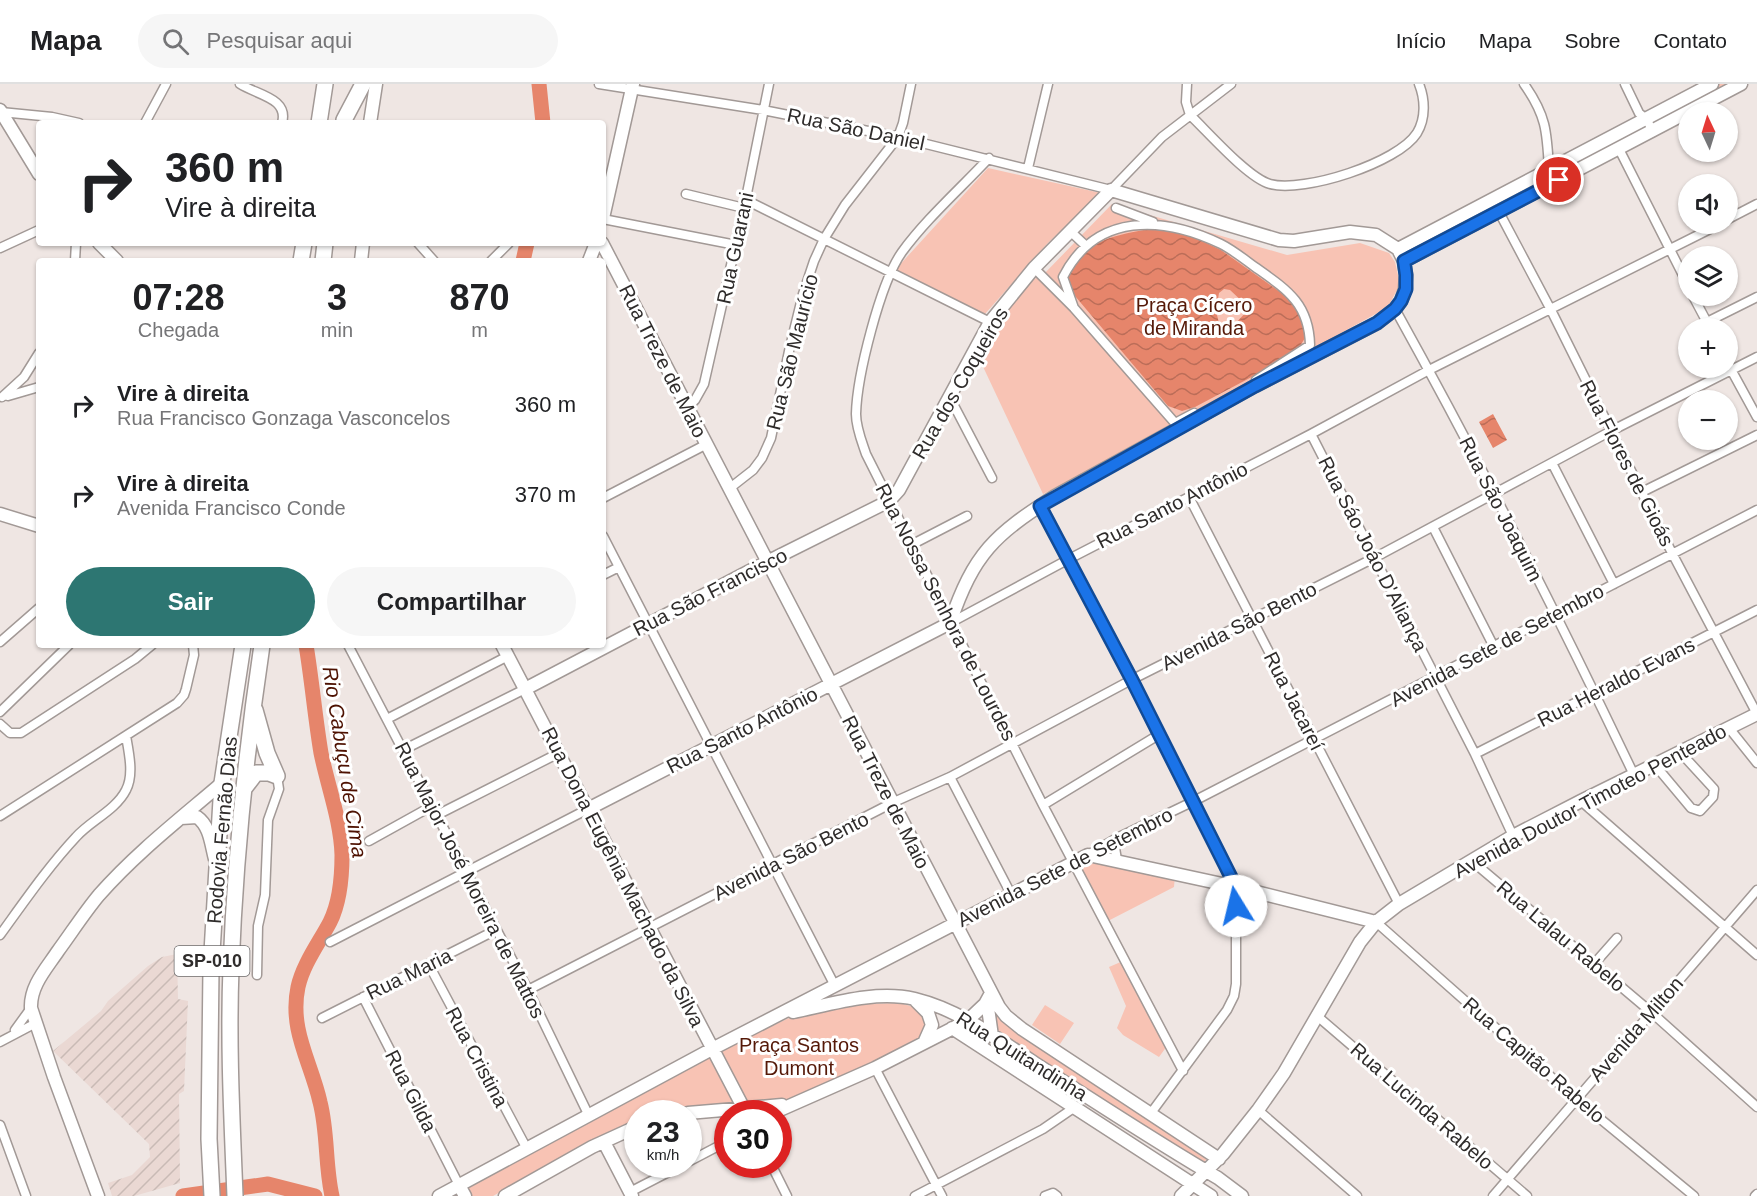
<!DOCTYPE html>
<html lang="pt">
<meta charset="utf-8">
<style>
body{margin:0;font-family:Arial,sans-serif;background:#f6f6f6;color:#202124;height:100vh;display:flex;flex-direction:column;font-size:22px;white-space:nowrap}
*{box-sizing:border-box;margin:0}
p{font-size:20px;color:#757577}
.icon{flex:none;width:33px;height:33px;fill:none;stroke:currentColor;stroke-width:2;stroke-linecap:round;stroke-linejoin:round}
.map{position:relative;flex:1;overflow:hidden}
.sheet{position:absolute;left:36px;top:174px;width:570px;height:390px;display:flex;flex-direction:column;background:#fff;border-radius:6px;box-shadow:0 2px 4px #0004}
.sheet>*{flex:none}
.banner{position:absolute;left:36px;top:36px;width:570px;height:126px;border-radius:6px;box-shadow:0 2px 4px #0004;background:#fff;color:#202124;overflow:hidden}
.needle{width:39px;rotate:356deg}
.tools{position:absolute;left:1678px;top:18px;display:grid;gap:12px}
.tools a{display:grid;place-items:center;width:60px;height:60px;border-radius:50%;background:#fff;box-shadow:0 2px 4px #0004;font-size:30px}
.speed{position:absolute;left:624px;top:1016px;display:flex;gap:12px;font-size:30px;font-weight:700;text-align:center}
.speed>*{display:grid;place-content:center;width:78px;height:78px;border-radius:50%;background:#fff;box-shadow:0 2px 4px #0004;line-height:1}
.speed small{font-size:15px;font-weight:400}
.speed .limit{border:9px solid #d22;background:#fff;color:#111}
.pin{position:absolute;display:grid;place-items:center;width:51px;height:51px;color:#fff;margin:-26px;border:3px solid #fff;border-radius:50%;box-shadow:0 2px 6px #0007}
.me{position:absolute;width:66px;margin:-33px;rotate:351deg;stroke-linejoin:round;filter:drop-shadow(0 0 4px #0008)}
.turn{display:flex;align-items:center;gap:21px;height:126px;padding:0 30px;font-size:27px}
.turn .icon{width:78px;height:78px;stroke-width:2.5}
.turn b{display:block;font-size:42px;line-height:51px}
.eta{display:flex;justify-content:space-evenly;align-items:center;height:102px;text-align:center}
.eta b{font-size:36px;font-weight:700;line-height:42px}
.button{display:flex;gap:12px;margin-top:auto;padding:12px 30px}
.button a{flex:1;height:69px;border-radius:36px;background:#2d7672;color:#fff;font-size:24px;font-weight:700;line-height:69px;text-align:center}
.button a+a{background:#f6f6f6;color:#202124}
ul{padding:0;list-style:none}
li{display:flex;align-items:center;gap:18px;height:90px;padding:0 30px}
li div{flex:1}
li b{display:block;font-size:22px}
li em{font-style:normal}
header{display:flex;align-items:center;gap:36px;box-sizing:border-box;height:84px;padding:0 30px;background:#fff;border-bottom:2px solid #e0e0e0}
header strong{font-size:28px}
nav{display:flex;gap:33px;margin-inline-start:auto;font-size:21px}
.search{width:420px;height:54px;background:#f6f6f6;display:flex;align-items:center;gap:15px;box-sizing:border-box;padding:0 21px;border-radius:33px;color:#757577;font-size:22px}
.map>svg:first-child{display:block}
.industrial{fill:url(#industrial-furrows)}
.green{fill:#f8c3b4}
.water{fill:url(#water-waves);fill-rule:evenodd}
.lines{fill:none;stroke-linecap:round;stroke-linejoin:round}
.river{stroke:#e6856b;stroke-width:15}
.street-casing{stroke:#a29996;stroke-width:11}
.secondary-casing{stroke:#a29996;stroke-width:15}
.highway-casing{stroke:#a29996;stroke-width:18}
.street{stroke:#fff;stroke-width:8}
.secondary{stroke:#fff;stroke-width:12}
.highway{stroke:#fff;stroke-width:15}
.route-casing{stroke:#114b97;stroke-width:15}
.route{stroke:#1a73e8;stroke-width:10}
.labels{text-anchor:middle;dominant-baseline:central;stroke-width:6;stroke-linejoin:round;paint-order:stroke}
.shield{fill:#fff;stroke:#6d6b6b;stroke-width:1.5}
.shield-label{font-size:18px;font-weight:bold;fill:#2f2c2b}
.street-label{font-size:20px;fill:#2f2c2b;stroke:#fff}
.park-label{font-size:20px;fill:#551908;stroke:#fff}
.water-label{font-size:21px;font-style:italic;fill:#4e1202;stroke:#fff}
</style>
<header>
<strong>Mapa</strong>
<div class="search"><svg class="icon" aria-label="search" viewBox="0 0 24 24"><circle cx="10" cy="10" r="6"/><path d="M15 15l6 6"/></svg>Pesquisar aqui</div>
<nav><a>Início</a><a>Mapa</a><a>Sobre</a><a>Contato</a></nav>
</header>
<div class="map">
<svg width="1757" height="1112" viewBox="0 0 1757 1112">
<defs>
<pattern id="industrial-furrows" width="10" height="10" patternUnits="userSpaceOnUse" patternTransform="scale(1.5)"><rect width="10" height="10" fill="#ead8d3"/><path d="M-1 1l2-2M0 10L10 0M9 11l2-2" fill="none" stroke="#c9bab5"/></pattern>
<pattern id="water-waves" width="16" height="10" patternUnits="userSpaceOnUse" patternTransform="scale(1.5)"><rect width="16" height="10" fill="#e6856b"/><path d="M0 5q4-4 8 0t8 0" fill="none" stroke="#bb6d58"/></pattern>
</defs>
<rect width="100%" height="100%" fill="#efe6e3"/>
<path class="industrial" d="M177,870L178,915L188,917L184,1007L179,1010L180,1099L134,1112H112L108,1099L132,1091L150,1073L149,1060L53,967L101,927L108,917L148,882L162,873Z"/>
<path class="green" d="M1719,0H1734L1415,169L1411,162Z
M988,84L1101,109L1048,159L985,230L895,186Z
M1112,120L1287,171L1360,159L1389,169L1395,178L1400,200L1388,223L1148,356L1043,410L978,272C991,250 1016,198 1042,192Z
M1092,774L1175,791L1174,803L1106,838L1077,783Z
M1123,877L1167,962L1159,973L1123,951L1117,944L1126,922L1109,883Z
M900,919L917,924L929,936L921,954L908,964L785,1017L685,1029H638L637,1038L572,1068L493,1112H444L729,962L789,934L856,920Z
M1045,921L1074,939L1060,960L1032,941Z
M991,927L1210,1070L1201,1083L993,951Z"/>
<path class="water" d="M1153,144L1182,147L1221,166L1290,215L1304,239L1305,254L1295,270L1195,323L1182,327L1168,322L1075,212L1067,196C1083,154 1115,152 1153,144ZM1224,205L1230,206L1246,221L1247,227L1235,240L1226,244L1219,239L1216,227L1219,209Z
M1493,330L1507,356L1493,364L1479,338Z"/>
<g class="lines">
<path class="river" d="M539,0L543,39
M523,177L527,159
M306,561C312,597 315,633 321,669C328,703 341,737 342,771C342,793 340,818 330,838C319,859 303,880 298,903C289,946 311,978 320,1018C328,1049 325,1081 332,1112
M183,1112L268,1100L315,1112"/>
<defs>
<path id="street" d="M240,0C257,11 289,14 282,39
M599,0L763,26L898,53L1111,106L1162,53L1231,0
M1187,0L1186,18L1190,31C1208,48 1248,94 1270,100C1304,109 1398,79 1417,49C1426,34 1425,15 1419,0
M1524,0C1546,31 1547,47 1549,85
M1625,0L1639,29L1647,36L1653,48
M1,28L52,33L79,39
M145,39L166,0
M1619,65L1689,203
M989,74C960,105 927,134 902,168C880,199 857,292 856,330C856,344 862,358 866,370L1043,721L1183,987
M1028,84L1048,0
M686,110L744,124
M746,116L990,238
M1116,124L1153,138
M1499,128L1551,226L1672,469L1757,630
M603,135L736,161
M1728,135L1757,120
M1070,147L1086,162
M418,159L434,177
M0,164L39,146
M75,177L76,159
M491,177L509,159
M1034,184L1074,224L1175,339L1194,329
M1693,212L1710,244
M1074,224L1063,193C1096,128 1163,132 1221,160C1233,166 1244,175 1255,183C1286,205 1309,219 1310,261L1256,296
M1395,225C1480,378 1559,534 1634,691
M1707,238L1757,213
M1728,280L1757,333
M8,312L39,303
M949,312L992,394
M2,313L24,293L39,269
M688,323L695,316L704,300L744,124L769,0
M1311,350L1475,670L1513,752
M1552,379L1614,500
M730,404L753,386L762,374L771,354L789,267L803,210L814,177L824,155L845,121L898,53L903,39L911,0
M1642,408L1757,351
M1189,413L1399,820
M603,414L707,360
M1040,421L1133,595L1236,803V900L1234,912L1227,926L1151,1029
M1433,443L1494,563
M603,452L835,902
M911,461L967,432
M603,491L619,483
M950,539L1069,475L1311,350L1429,286L1720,140
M0,558L39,524
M348,561L528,906L589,1032
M0,628L69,561
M387,635L508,572
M0,640L10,649H21L135,575L152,561
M1729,644L1757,679
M403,666L525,605
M1475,670L1757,526
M1655,681L1691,724L1700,727L1713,713L1714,705L1680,668
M950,693L1012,812
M1581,717L1757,871
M1043,721L1160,650
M437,731L559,669
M0,732L177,619L184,611L186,605L194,571L193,561
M1117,754L1115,764L1117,776
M369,757L432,722
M1088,771L1117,754L1194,717L1757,426
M1472,777L1651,928L1757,1023
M1376,838L1575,1014L1694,1112
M0,851C24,818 48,783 76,753C90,737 116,726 126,706C134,691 129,669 126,652
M330,858L588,725
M1594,880L1617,854
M429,881L527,1065
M257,891L258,842L265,811L268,736L279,705L277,692
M528,906L894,718L950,693L1133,595L1374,474L1611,347L1757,273
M363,913L459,1101
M1316,931L1527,1112
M322,934L496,846
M15,946L31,924
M0,958L36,939
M875,984L942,1112
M1258,1026L1357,1112
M0,1041L26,1112
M688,1078L728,1057
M771,1080L787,1112
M630,1108L684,1080
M915,1112L1043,1045L1075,1023
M1045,1112L1053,1109L1057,1112
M1493,1112L1757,806
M1755,1112L1757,1110"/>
<path id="secondary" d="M0,26L39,90
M370,39L376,0
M603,134L633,0
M99,159L117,177
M602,159L999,923L1006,932L1022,945L1219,1075
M1398,165L1712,0
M361,177L363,159
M589,177L596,159
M1404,177L1741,0
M0,430L39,442
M502,561L744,1025
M525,605L767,478L889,417L899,406L990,238L1034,184L1111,106L1279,156L1294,157L1350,148L1376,151L1398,165L1404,177L1406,191L1405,205L1401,217L1395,225L1377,239L1255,302L1055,412C994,451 974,469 950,539L588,725
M181,734L197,733C210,742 211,760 215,775
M916,917L928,929L932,941L924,959
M987,917L992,952
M793,928C832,920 875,906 915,915C960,926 998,955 1036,980C1096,1018 1156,1058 1218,1094L1242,1112
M952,944L1211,1112
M688,1029L782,1021
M773,1029L875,984L967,937L985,920L991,909
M604,1058L632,1112
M459,1101L465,1112
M98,1112L54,993L31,924C30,902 46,885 58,867C72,848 84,829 99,811C136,769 180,735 222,699
M439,1112L712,965L1088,771L1236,803L1376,838
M505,1112L592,1063L638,1042
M1181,1112L1223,1070L1258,1026L1284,989L1360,858L1376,838L1399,820L1513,752L1581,717L1757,630"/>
<path id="highway" d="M344,36L363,0
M319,39L325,0
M301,177L304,159
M323,177L325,159
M255,626L267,669L277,692
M243,706L256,689H269L277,692
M212,1112L209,1055L211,885L222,699L243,561
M235,1112C232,1036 228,960 231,884C235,775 246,668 262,561"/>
</defs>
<use href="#street" class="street-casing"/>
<use href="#secondary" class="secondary-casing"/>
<use href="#highway" class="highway-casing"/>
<use href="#street" class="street"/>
<use href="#secondary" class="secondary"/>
<use href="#highway" class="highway"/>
</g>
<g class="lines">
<defs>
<path id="route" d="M1236,822V803L1132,596L1040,422L1255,302L1377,239L1395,225L1401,217L1406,205V191L1404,177L1559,96"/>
</defs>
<use href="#route" class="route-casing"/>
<use href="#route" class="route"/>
</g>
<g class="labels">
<rect class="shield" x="174.5" y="862" width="75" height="30" rx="4.5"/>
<g class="shield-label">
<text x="212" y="877">SP-010</text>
</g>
<g class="street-label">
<text transform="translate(856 45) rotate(12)">Rua São Daniel</text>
<text transform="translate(735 164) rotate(-78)">Rua Guarani</text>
<text transform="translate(792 268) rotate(-76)">Rua São Maurício</text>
<text transform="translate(663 277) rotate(63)">Rua Treze de Maio</text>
<text transform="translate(960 299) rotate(-60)">Rua dos Coqueiros</text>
<text transform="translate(1627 379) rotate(63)">Rua Flores de Gioás</text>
<text transform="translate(1172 421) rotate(-27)">Rua Santo Antônio</text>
<text transform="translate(1501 425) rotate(63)">Rua São Joaquim</text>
<text transform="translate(1373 470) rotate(63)">Rua Sáo Joáo D'Aliança</text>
<text transform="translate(710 508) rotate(-27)">Rua São Francisco</text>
<text transform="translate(946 528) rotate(63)">Rua Nossa Senhora de Lourdes</text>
<text transform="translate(1239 542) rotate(-27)">Avenida São Bento</text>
<text transform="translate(1497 561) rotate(-28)">Avenida Sete de Setembro</text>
<text transform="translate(1616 598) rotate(-27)">Rua Heraldo Evans</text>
<text transform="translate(1294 617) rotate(63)">Rua Jacareí</text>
<text transform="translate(742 646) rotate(-27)">Rua Santo Antônio</text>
<text transform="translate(886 708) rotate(63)">Rua Treze de Maio</text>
<text transform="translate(1590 717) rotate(-28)">Avenida Doutor Timoteo Penteado</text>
<text transform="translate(222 746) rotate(-85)">Rodovia Fernão Dias</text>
<text transform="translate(791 772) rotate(-27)">Avenida São Bento</text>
<text transform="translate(1065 783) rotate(-27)">Avenida Sete de Setembro</text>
<text transform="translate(623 793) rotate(63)">Rua Dona Eugênia Machado da Silva</text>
<text transform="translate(470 796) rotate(63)">Rua Major José Moreira de Mattos</text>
<text transform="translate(1561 852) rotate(40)">Rua Lalau Rabelo</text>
<text transform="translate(409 890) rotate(-26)">Rua Maria</text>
<text transform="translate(1636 945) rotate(-49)">Avenida Milton</text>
<text transform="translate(1022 972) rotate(32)">Rua Quitandinha</text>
<text transform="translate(477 973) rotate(62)">Rua Cristina</text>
<text transform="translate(1534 976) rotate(41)">Rua Capitão Rabelo</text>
<text transform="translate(411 1007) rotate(63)">Rua Gilda</text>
<text transform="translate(1422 1022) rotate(41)">Rua Lucinda Rabelo</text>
</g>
<g class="park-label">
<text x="1194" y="221">Praça Cícero<tspan x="1194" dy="23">de Miranda</tspan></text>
<text x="799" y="961">Praça Santos<tspan x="799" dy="23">Dumont</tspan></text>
</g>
<g class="water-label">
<text transform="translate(345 678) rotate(81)">Rio Cabuçu de Cima</text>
</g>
</g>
</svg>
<div class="tools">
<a><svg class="needle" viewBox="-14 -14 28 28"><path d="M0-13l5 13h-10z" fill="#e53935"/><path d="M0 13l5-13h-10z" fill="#757577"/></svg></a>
<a><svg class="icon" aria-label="sound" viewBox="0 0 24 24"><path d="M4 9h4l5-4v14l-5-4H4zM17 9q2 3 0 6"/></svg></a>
<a><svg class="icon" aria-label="layers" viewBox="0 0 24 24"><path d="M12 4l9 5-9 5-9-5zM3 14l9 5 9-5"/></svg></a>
<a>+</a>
<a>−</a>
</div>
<div class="speed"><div>23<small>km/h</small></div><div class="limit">30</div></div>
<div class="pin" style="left:1559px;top:96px;background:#d93025"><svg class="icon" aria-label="arrive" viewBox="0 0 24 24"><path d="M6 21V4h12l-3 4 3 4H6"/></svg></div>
<svg class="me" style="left:1236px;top:822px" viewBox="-20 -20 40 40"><circle r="19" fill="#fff"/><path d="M0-13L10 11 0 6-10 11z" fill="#1a73e8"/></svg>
<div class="banner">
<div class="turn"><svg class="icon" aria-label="right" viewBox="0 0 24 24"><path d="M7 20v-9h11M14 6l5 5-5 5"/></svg><div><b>360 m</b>Vire à direita</div></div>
</div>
<section class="sheet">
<div class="eta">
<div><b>07:28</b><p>Chegada</p></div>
<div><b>3</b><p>min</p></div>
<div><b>870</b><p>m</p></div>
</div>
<ul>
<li><svg class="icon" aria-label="right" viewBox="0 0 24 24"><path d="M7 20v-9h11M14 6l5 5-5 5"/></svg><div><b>Vire à direita</b><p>Rua Francisco Gonzaga Vasconcelos</p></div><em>360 m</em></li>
<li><svg class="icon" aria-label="right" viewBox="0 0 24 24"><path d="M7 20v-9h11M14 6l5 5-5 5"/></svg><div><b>Vire à direita</b><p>Avenida Francisco Conde</p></div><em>370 m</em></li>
</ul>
<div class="button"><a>Sair</a><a>Compartilhar</a></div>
</section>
</div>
